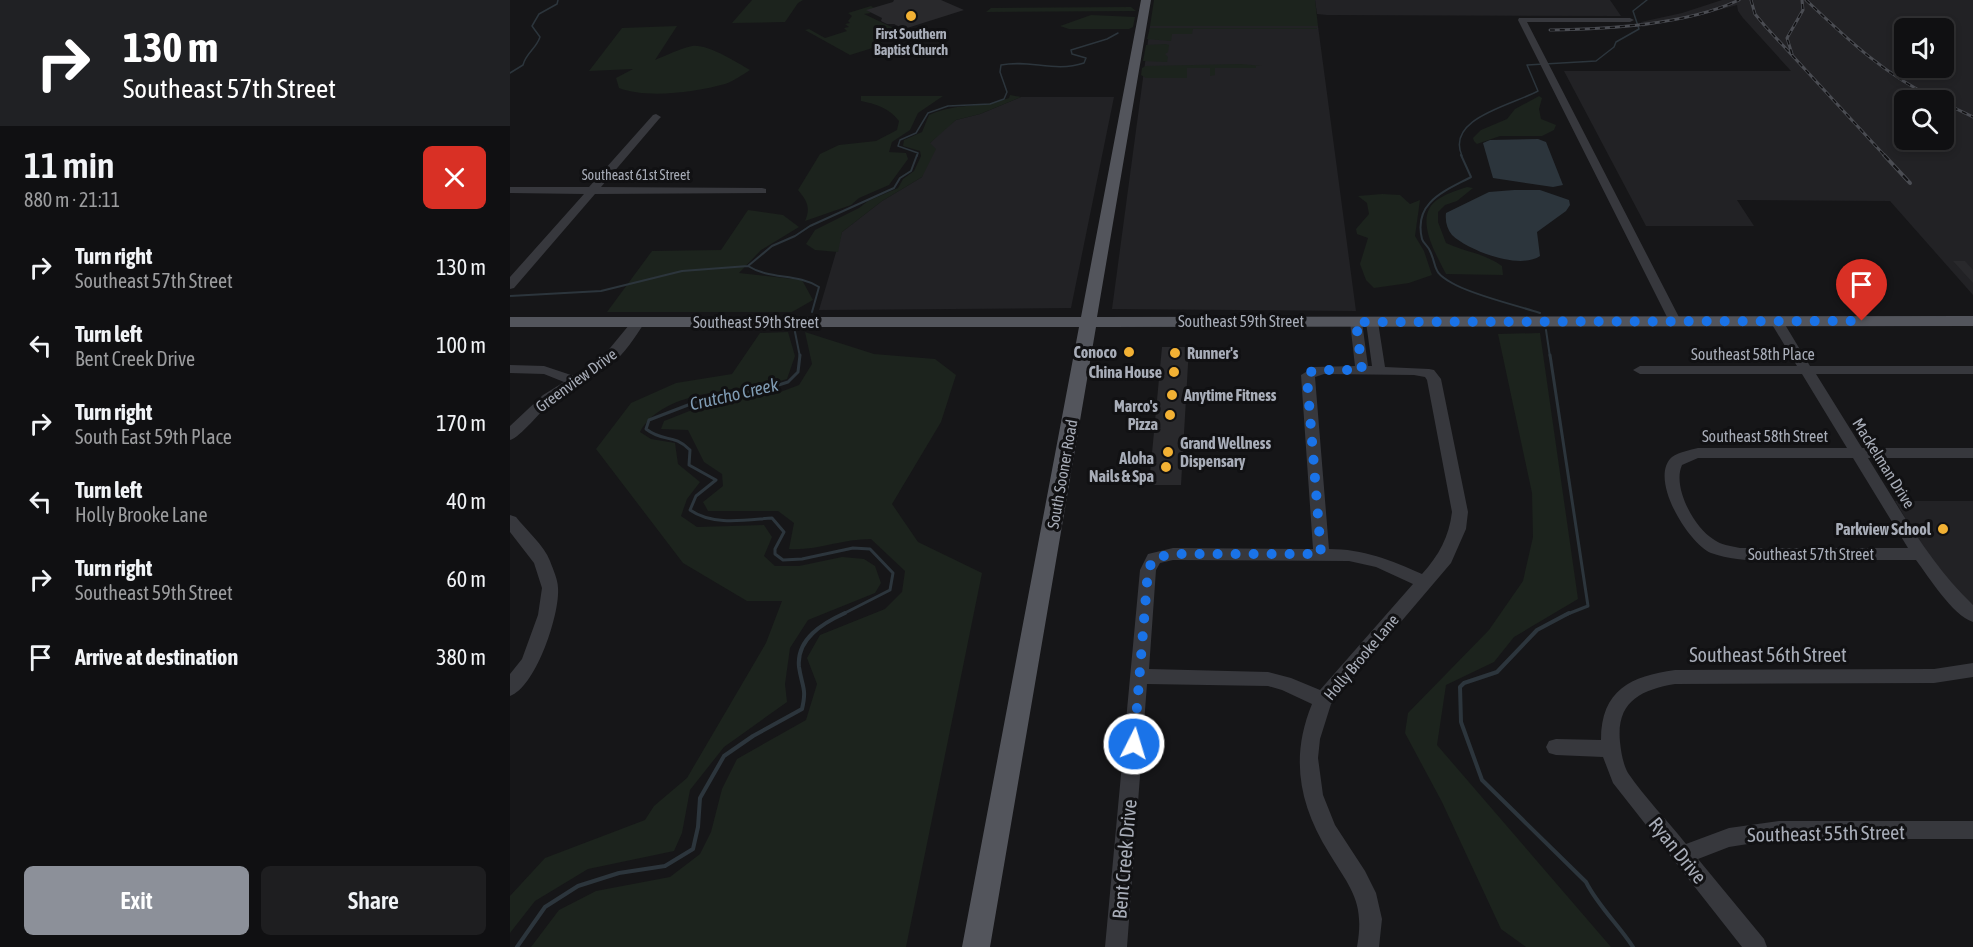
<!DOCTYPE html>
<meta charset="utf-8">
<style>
body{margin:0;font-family:"Asap Condensed",sans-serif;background:#1e1e20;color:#f1f3f6;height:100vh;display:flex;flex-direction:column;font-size:22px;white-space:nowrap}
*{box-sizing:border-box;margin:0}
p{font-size:20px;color:#9c9d9f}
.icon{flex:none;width:33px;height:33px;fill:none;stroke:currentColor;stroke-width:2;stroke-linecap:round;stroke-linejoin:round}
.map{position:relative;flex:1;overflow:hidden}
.drawer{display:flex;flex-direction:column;background:#101012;width:510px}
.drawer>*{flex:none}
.guide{background:#202124;color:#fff;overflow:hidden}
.buttons{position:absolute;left:1384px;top:18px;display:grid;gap:12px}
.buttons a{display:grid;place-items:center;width:60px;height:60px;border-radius:9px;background:#101012;box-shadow:0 3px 9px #0003,0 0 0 2px #303032;font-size:30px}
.pin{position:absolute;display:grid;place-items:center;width:51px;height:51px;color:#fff;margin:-62px -26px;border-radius:50% 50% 50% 0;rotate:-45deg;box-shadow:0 0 6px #0007}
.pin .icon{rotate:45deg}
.me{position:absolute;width:66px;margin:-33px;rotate:5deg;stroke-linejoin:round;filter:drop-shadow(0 0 4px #0008)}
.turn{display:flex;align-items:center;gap:21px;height:126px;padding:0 24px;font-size:27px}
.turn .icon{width:78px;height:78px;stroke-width:2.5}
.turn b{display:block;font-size:42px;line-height:51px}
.round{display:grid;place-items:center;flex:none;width:63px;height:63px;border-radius:9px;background:#1e1e20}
.headline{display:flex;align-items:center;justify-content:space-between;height:102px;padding:0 24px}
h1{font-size:36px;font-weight:600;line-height:45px}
.primary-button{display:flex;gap:12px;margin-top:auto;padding:12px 24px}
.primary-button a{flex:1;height:69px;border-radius:9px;background:#8c9099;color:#fff;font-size:24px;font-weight:600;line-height:69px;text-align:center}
.primary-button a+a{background:#1e1e20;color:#f1f3f6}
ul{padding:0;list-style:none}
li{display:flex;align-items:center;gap:18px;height:78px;padding:0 24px}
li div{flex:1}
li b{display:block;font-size:22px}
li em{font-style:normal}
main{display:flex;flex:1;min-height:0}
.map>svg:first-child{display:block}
.built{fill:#222225;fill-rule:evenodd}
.green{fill:#1c231d}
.water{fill:#2c353c}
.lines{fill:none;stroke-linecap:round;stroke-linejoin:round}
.stream-far3{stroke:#2c353c;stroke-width:1.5}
.stream-far2{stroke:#2c353c;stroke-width:2}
.stream-far1{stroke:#2c353c;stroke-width:3}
.stream{stroke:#2c353c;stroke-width:4}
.building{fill:#29292c}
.minor{fill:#37383d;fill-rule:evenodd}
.major{fill:#53555c;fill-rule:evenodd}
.rail-far1-casing{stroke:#4a4c52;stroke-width:3}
.rail-casing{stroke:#4a4c52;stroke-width:4}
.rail-far1{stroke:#111113;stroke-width:1.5;stroke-dasharray:5;stroke-linecap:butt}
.rail{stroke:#111113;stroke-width:2;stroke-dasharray:7;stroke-linecap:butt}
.route{stroke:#1a73e8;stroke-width:10;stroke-dasharray:0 18}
.poi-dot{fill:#f2b134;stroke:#111113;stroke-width:2}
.labels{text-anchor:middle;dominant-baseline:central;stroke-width:6;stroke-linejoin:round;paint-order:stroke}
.far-poi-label{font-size:14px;font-weight:bold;fill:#a8adb8;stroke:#111113}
.far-street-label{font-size:14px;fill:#a8adb8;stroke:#111113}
.street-label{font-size:16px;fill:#a8adb8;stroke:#111113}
.poi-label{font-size:16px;font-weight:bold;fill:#a8adb8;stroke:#111113;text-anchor:end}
.water-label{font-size:18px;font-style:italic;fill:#7f9bb3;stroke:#111113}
.near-street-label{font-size:20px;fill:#a8adb8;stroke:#111113}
</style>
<main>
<section class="drawer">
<div class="guide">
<div class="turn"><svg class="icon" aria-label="right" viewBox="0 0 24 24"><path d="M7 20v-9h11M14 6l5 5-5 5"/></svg><div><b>130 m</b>Southeast 57th Street</div></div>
</div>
<div class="headline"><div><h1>11 min</h1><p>880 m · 21:11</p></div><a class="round" style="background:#d93025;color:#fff"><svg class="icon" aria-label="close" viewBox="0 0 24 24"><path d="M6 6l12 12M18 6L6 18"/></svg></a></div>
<ul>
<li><svg class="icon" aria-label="right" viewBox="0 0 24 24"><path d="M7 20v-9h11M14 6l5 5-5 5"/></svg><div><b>Turn right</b><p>Southeast 57th Street</p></div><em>130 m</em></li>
<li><svg class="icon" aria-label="left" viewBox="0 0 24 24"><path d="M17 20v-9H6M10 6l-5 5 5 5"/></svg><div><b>Turn left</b><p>Bent Creek Drive</p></div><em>100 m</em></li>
<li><svg class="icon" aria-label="right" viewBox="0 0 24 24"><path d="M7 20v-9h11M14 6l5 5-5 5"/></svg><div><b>Turn right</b><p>South East 59th Place</p></div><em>170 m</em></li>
<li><svg class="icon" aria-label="left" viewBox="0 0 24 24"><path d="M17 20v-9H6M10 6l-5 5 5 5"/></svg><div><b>Turn left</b><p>Holly Brooke Lane</p></div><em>40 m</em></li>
<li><svg class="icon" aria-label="right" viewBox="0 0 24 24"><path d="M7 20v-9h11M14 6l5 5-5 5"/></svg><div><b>Turn right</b><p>Southeast 59th Street</p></div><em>60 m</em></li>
<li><svg class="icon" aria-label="arrive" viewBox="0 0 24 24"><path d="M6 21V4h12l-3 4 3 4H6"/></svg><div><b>Arrive at destination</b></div><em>380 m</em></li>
</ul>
<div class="primary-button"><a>Exit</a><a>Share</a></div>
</section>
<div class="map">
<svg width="1463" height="947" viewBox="0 0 1463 947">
<rect width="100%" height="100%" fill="#161618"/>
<path class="built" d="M805,0H1100L1111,16L817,15L807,14Z
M1212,0H1463V295L1380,201L1227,200L1244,226H1136L1054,71H1281L1233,18L1228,11L1227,5L1188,16L1132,27L1131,22L1172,13ZM1395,28H1434V68H1395ZM1395,100H1434V140H1395Z
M640,26H808L846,311L602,309Z
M511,97H604L561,308L309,310L332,232L372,201L412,177L420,143L436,127L446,120L470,114Z
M1385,501H1463V605L1453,597L1419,557Z"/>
<path class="green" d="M242,0H293L288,3L275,22L222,23Z
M644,0H805L808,26H640Z
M361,6L364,8L357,10L361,13L354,14L392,32L378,34L369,46L340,55L295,30L299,29L315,38L337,31L334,28L339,27L335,24L340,23L338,21L342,16L338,13Z
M621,7L626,11L476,12L481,8Z
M581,15L625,17L623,27L619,29H559L550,26Z
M167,26L145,60C157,55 169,49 182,46C198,44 226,62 240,70C232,75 224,81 215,84C186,92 137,99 109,88L106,78L123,69L79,71L112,28Z
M640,28H807V29H683L682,34H662L661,41L637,39Z
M656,44L659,45L658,52L655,54L658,57L657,62L633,61L636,45Z
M731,64L752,66H746V68H705V75L700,76V68H677V78H636L631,75L632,68L636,66Z
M500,95L511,97L470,114L446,120L420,143L426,149L412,177L372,201L332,232L328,252L305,250L296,244L305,230L349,208L358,201L388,188L393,179L404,171L411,156L410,151L393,146L394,140L412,132L419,115C448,102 470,109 499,98Z
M351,96H433L408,113L400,130L382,142L379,152L396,153L398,159L379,185L349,198L341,205L295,221C301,207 297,201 288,190L310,154L329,145L366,141L387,130L389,121C379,108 366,104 351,101Z
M1029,96L1032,98L1029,109L1031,119L1046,125L1044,130L1032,136H990L967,144L964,141L963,138L971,130L997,119L1005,109Z
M957,187L963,188L947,201L935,205L928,212V222L936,243C955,252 974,253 992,266L993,275L936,274C926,254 901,214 930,198C938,193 948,190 957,187Z
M872,194L890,195L900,204L910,200L905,236L914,251L922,275L899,283L864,288L856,280L850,264L858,238L847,234L846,229L859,214L857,203L848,196Z
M238,210L273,215L289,227L251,250L229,273L292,280L303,300L282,312H97L142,251L211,250Z
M278,332L285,356L277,379C234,393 155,386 130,432L141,439L165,443L168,464L190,482L177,499L171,516L187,527L254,525L262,537L254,556L265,566H289L332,557L354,559L365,566L371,583L365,593L298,620L280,648L275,684L277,702L214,747L180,790L172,833L164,851L78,869L25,901L0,933V896L35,858L135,820L144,806L177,778L256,643L272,601H237L173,563L86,449L121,403L166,383L222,374L250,333Z
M295,332L364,354L425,359L446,375L431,422L382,504L408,542L472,573L396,947H21L49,910L86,891L160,877L190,854L201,832L212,789L227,759L296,720L307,684L297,658L310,635L375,609L392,592L395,571L361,539C332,539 306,551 279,549L284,523L268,511H198L193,502L213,486L212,474L194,462L178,430L151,429L154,421L182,410L221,399L265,394L289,385L302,364Z
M1030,333L1068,599L1004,637L984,662L936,685L927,745L1101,947H1016L991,929L932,802L895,733L898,713L979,630L1013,581L1023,537L1022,493L988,334Z"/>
<path class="water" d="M1028,139L1036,142L1053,185L1043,187L983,178L973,143L980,140Z
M1004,190H1030L1059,200L1060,205L1056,211L1027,232L1030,256C1010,270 959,251 942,235C937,229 935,221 936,213L979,192Z"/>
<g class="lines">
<path class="stream-far3" d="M0,73L13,65C16,53 26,49 30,37L22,26L29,14L47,4L48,0
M407,156L408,153L388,146L390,140L406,133L418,113L438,106L480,104L494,99L497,92L490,72L491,65C520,59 544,73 574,63L576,58L562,54L561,50L597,39L608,33
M952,156C935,118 1003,105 1028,91L1017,65L1086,61L1104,47L1106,42L1129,29L1123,11L1137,0"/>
<path class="stream-far2" d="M951,155L961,177C935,191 903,202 912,239C913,243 918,246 920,251C928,268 921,271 942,283C962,295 1006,305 1030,313
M238,266L262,246L285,236L300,226L384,188L390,178L401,171L407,155
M238,266C260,280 287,273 309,287L302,312
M0,296L91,291L172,271L238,266
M1036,330L1040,357
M285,332L290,357"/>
<path class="stream-far1" d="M290,355L288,372L278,382L256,389L191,400L139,420L136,429C154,443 163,433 180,450L179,465L206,480L186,496L180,510C203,526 235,520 262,518L274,532L265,549V554L273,560L292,559L343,548L360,549L383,573L380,590L331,615
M1040,355L1078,606L1055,615"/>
<path class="stream" d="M1059,613L1027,630L987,672L954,683L950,687L951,722L972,780L1076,882C1088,906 1108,924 1123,947
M7,947L35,907L68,886L109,873L155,866L183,849L188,827L190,798L214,756L243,736L292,709C297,688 292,687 289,667C286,639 313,623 335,613"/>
</g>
<path class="building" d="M384,0H431L454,10L394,29L384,24H377L371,21L372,18L356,10L383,2Z
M1443,261H1455L1463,270V283Z
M652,347H679L671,485H639Z"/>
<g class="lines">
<path class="minor" d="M1009,18H1120L1124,20L1120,22H1017L1171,321L1170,324H1160L1159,321L1008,20Z
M146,114L151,117L149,119L91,187L252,188L256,189V193L85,194L4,288L0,289V277L74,194L0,193V187H79L143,115Z
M1266,317L1271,318L1300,366H1463V374H1306L1352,448H1463V458H1358C1390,509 1419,563 1463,605V622C1442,615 1419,577 1406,560C1366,560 1326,560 1287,560C1258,560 1228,563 1201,553C1178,543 1138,478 1162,457C1169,452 1180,450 1188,448H1337L1292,374H1130L1123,370L1130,366H1287L1260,321ZM1188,458H1343L1398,548H1230C1220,546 1211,545 1203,539C1184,527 1162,487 1172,465Z
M129,318L135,322C125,337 115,354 100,365C82,379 59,388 41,403C30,411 11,437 0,440V426L33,395L54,382L34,374L0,373V365L34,366L64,376L91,359L124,319Z
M846,318L852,322L858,366H862L856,322L862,318L868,322L875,367L919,369L924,370L931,379L958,512L956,529L941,563L821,704L810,739L808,758L813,795L825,825L855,871L866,893L872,919L869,947H847C855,902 841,889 819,853C789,804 780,758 802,704L772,690L758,686L637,684L617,947H595L630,570L638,554L663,548L803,549L791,375L804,367L845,366L840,322ZM814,374L904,375L915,377L917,380L942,512C939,537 929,555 912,574C881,560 853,549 819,549L805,377ZM663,560L839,561L866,567L903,584L810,690L781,678L758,672L639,669L646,570L650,563Z
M0,515L6,517C16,530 34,545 40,561C43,569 48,580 48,588C50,614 26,687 0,696V674L12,659L28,615L32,588L24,563L0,532Z
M1463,663V677L1424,683L1165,684C1130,690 1106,702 1110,742C1111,752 1113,764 1118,773C1135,798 1157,820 1176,844L1219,828L1269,821H1463V839H1269L1219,847L1188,859L1254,939L1257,947H1232L1103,783L1093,757L1046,755L1039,753L1036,747L1039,741L1046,739L1091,740C1091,690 1121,676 1165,670L1424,669Z"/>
<path class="major" d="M631,0H641L587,317L1463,316V326L586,327L480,947H452L569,327H0V317H571Z"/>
<defs>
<path id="rail-far1" d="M1241,0L1245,14L1255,26L1375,156
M1296,0C1337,39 1376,76 1428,100
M1040,30C1097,29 1177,25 1229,0
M1282,54L1277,38L1293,10L1292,0
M1434,103L1463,117"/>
<path id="rail" d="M1374,155L1400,183"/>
</defs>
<use href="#rail-far1" class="rail-far1-casing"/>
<use href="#rail" class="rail-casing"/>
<use href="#rail-far1" class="rail-far1"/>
<use href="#rail" class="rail"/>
</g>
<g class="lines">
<path class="route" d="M624,744L638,570L644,558L663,554H811L797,378L800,372L807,370H852L846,322L1352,321"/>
</g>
<g class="poi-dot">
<circle cx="401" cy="16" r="6"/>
<circle cx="619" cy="352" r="6"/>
<circle cx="665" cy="353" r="6"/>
<circle cx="664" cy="372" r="6"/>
<circle cx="662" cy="395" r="6"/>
<circle cx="660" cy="415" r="6"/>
<circle cx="658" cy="452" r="6"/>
<circle cx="656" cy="467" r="6"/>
<circle cx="1433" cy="529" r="6"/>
</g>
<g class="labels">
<g class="far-poi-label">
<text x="401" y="34">First Southern<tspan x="401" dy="16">Baptist Church</tspan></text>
</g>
<g class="far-street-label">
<text x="126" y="175">Southeast 61st Street</text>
</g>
<g class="street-label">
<text x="731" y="321">Southeast 59th Street</text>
<text x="246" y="322">Southeast 59th Street</text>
<text x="1243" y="354">Southeast 58th Place</text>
<text transform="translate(66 380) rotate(-36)">Greenview Drive</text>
<text x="1255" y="436">Southeast 58th Street</text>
<text transform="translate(1374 463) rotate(58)">Mackelman Drive</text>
<text transform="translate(552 474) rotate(-80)">South Sooner Road</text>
<text x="1301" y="554">Southeast 57th Street</text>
<text transform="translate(851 657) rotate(-50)">Holly Brooke Lane</text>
</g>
<g class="poi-label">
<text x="607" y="352">Conoco</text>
<text x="677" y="353" text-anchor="start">Runner's</text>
<text x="652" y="372">China House</text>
<text x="674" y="395" text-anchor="start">Anytime Fitness</text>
<text x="648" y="406">Marco's<tspan x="648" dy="18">Pizza</tspan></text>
<text x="670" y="443" text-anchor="start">Grand Wellness<tspan x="670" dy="18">Dispensary</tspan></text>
<text x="644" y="458">Aloha<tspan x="644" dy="18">Nails &amp; Spa</tspan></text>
<text x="1421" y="529">Parkview School</text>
</g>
<g class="water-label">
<text transform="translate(224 394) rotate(-13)">Crutcho Creek</text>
</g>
<g class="near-street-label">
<text x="1258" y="654">Southeast 56th Street</text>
<text transform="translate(1316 833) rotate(-1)">Southeast 55th Street</text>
<text transform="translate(1168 850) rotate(51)">Ryan Drive</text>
<text transform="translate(614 859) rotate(-85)">Bent Creek Drive</text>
</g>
</g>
</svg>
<div class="buttons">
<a><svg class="icon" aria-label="sound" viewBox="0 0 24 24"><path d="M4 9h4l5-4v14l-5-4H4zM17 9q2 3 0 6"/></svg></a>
<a><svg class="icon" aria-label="search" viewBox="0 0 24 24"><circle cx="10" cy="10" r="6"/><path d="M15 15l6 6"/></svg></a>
</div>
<div class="pin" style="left:1352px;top:321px;background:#d93025"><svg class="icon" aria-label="arrive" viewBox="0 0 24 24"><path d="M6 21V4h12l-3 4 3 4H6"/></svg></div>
<svg class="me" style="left:624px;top:744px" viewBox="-20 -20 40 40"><circle r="17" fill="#1a73e8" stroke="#fff" stroke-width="3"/><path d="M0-11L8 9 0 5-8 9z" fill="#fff"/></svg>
</div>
</main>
